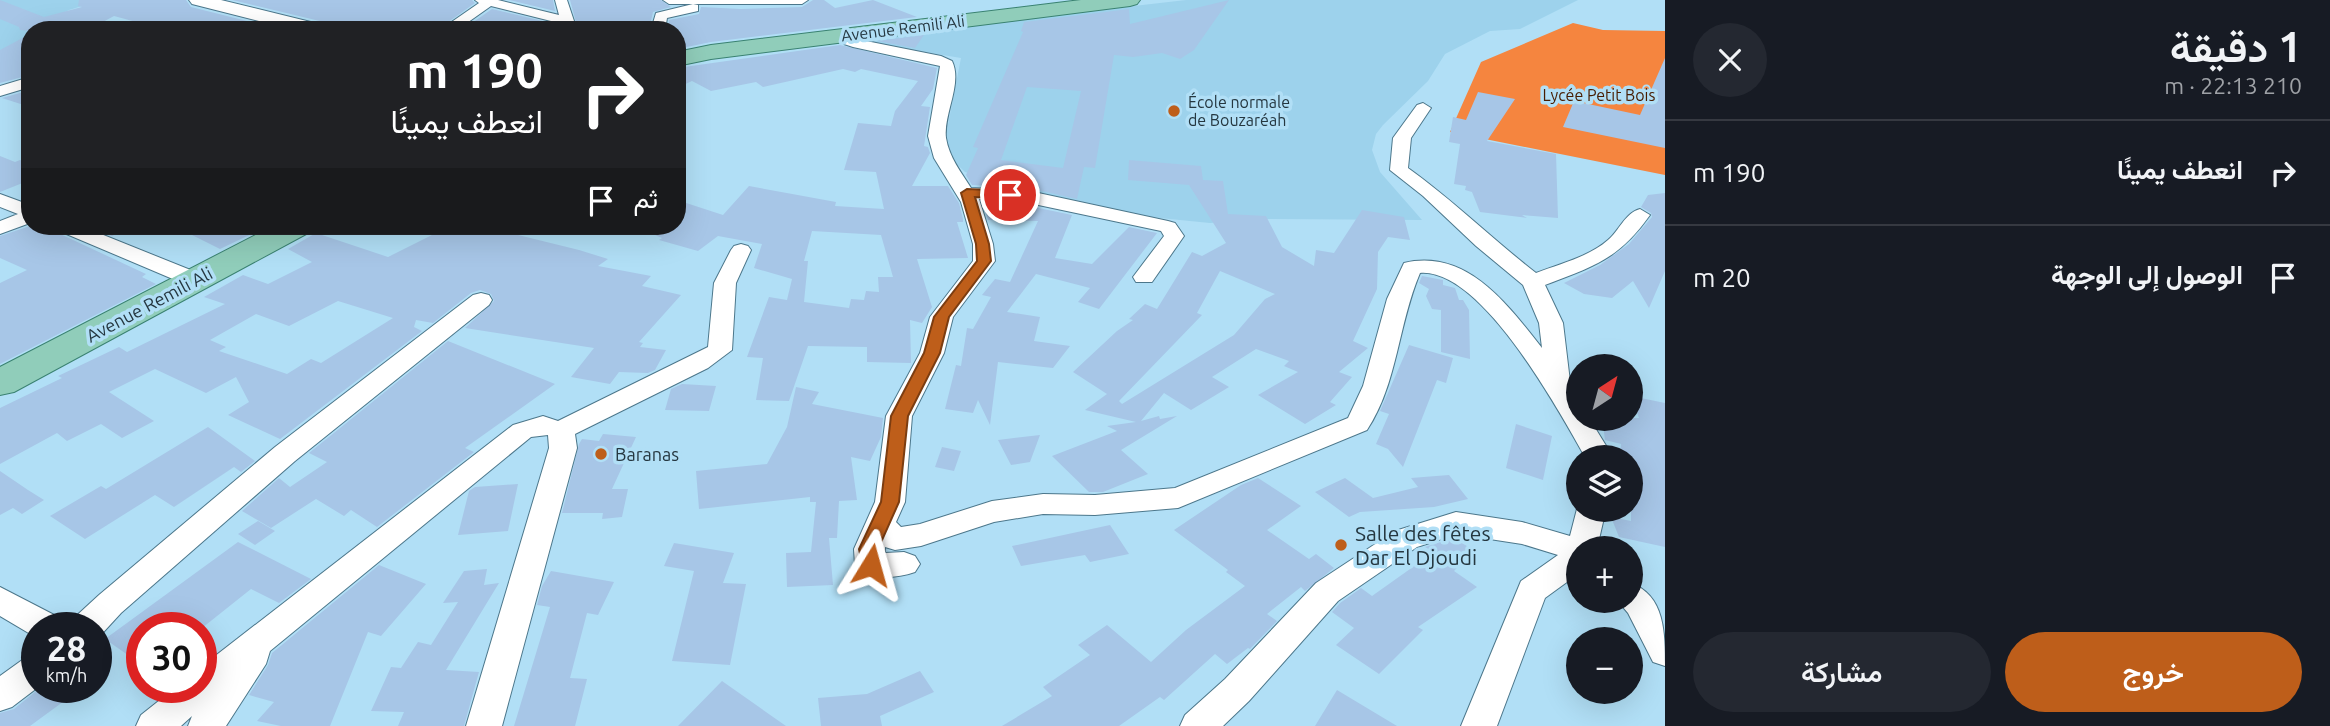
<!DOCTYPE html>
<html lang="ar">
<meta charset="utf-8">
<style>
body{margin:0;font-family:Ubuntu,Vazirmatn,sans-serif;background:#242831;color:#f1f3f6;direction:rtl;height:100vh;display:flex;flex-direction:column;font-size:26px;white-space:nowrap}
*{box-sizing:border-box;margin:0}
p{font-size:23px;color:#9ea1a6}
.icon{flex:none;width:38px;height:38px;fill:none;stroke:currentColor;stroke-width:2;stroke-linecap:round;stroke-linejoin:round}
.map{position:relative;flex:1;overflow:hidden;direction:ltr}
.drawer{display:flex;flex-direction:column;background:#171b24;width:665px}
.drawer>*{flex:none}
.hud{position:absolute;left:21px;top:21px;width:665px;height:214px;border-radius:28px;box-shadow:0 7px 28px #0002;direction:rtl;background:#202124;color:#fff;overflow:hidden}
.needle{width:46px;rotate:36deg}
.controls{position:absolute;left:1566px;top:354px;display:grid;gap:14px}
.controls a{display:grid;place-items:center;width:77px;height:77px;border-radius:50%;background:#171b24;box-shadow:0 7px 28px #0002;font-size:35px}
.speed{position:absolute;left:21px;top:612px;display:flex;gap:14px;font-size:35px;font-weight:700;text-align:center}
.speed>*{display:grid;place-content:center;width:91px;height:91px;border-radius:50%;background:#171b24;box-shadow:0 7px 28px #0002;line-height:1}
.speed small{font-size:18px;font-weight:400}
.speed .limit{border:10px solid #d22;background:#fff;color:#111}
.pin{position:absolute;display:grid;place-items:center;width:60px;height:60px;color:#fff;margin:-30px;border:4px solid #fff;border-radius:50%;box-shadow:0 2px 7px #0007}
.me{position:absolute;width:77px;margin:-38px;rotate:8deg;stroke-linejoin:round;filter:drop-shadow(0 0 5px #0008)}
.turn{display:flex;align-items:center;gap:24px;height:147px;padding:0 28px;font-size:32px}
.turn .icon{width:91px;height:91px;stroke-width:2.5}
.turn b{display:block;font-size:49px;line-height:60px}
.then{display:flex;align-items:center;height:66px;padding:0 28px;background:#0003;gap:14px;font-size:26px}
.round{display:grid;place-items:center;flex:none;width:74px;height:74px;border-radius:37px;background:#242831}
.overview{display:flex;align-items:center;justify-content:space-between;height:119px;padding:0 28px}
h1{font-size:42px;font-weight:600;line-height:52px}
.action{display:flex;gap:14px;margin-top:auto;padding:14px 28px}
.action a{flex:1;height:80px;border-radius:42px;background:#be5e1a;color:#fff;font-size:28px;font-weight:600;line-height:80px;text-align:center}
.action a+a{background:#242831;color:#f1f3f6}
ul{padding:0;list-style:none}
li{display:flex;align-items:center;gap:21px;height:105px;padding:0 28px;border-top:2px solid #363941}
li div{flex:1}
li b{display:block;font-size:26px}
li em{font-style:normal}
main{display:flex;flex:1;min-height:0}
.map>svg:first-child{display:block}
.built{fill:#9dd2ec}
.forest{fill:#f5853f}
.building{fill:#a7c6e7;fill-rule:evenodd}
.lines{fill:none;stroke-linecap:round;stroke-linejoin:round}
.minor-casing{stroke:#4c778b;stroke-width:2}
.secondary-casing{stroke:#4c778b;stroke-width:2}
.primary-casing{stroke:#3a8271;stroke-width:2}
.minor{fill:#fff;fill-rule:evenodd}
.secondary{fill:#fff;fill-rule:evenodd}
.primary{fill:#90cdba;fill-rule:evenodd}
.route{fill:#be5e1a;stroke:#7c3d11;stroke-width:2}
.poi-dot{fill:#be5e1a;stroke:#b1dff6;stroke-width:2.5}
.labels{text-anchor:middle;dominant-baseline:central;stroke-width:7;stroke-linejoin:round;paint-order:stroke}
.far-street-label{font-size:16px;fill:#253740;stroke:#b1dff6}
.far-park-label{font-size:16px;fill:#471c00;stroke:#b1dff6}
.far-poi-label{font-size:16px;fill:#253740;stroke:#b1dff6;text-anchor:start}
.street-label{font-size:18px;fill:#253740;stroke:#b1dff6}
.poi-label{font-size:18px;fill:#253740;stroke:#b1dff6;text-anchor:start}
.near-poi-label{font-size:21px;fill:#253740;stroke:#b1dff6;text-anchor:start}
</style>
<main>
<section class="drawer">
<div class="overview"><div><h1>1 دقيقة</h1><p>210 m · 22:13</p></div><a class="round"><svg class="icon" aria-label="close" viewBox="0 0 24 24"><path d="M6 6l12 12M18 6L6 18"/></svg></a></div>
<ul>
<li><svg class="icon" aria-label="right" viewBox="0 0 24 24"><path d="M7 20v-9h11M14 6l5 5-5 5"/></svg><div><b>انعطف يمينًا</b></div><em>190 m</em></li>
<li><svg class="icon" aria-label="arrive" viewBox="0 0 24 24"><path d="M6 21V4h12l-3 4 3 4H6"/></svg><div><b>الوصول إلى الوجهة</b></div><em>20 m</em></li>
</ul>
<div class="action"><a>خروج</a><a>مشاركة</a></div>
</section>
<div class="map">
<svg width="1665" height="726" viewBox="0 0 1665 726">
<rect width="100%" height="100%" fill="#b1dff6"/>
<path class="built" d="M0,0H101L69,10L30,30V51L0,61Z
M1186,0H1578L1520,29L1490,31L1445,54L1428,81L1383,125L1376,134L1372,150L1380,172L1422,220L1266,219L1210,223L1140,216L1033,192L965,172L947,155L945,140L961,58L863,42L872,36Z"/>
<path class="forest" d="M1573,23L1603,30L1665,31V175L1450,132L1481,62Z"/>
<path class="building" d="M0,0L44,17L82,7L78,6L79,0H186L191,7L283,30H166L114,16L88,30L30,31L20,30L19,27L0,19Z
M232,0H472L475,3L437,30H332L328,23Z
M509,0H553L555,11Z
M570,0H661L671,7L653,12L649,30H462L492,9L568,27L576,22Z
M813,0H824L835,8L873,0L917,17L711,42L677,49V30H668L669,20L699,14L701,7L741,9L802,7Z
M1229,0L1194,50L1180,59L1162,53L1133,57L1114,55L1095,168L1084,167L1077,199L1029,188L972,185L966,175L978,148L973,147L1023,32L1021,31L1024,22L1129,9L1130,24ZM1027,87L1081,91L1063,168L1001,160Z
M30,34V75L0,83V50Z
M924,35L915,48L877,41Z
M840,45L937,68L933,89L921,106L930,107L924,146L928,147L930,153L912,186H948L959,203L963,219V222H957L968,258L917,259L932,307L922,323L910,320L911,363L867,362V347L808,346L789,401L756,400L763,358L747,357L769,297L787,300L792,279L754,268L762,244L718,236L698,251L659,240L662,238L634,226H677V200L723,215L749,186L836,202L835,206L884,209L876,172L844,170L858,123L891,126L895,111L918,81L861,69L855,72L843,69L763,87L756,82L711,91L692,81L677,88V68ZM812,231L881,235L893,277H878L879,292L866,291L864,300L851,299L849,308L804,302L808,261H804Z
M1665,58V148L1563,127L1574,101L1640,115Z
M30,90V107L2,98Z
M1478,92L1515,99L1487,141L1556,154L1558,218L1522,215L1527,218L1480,212L1472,192L1465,190L1466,186L1454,184L1460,144L1449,142L1453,117L1466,120Z
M0,156L15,162L20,160L30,164V180L0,192Z
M1129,160L1201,166L1203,180L1223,181L1228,214L1266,216L1282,247L1314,266L1316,250L1334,253L1362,210L1404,217L1410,240L1388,237L1378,252L1377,289L1353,341L1368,348L1339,372L1352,377L1330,402L1336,405L1305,424L1258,395L1298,372L1284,366L1289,361L1256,349L1212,377L1229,387L1191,410L1164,393L1141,421L1159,416L1160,419L1177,416L1121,450L1148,474L1103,492H1089L1052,456L1117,431L1107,426L1136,422L1085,410L1107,394L1073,372L1117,331L1133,320L1129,319L1145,304L1157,309L1192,252L1202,256L1226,243L1189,185L1128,180ZM1220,271L1275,294L1265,299L1234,335L1122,404L1119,401L1202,315L1197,313Z
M1665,193V271L1649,308L1633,281L1612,298L1584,294L1564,283L1600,265L1629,244L1652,217L1651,213L1641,207L1648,195Z
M983,202L1029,206L1072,215L1055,258L1092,264L1129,227L1157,233L1099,309L1078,302L1090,288L1036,274L1007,312L1040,317L1034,341L1070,346L1053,368L998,362L990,425L978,400L973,413L945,409L956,365L961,366L967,328L973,329L991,297L982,295L995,279L1010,282L1038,221L988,220Z
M30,226H51L56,232L146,274L142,277L156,284L0,364V283L27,270L0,258V236Z
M87,226H133L112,236Z
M174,226H268L220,249Z
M450,226H482L579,250L608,259L598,266L651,276L642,286L681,295L639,342L643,343L640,347L666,350L655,370L648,373L619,372L610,384L571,377L594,348L465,328L494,301L491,294L480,290L471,293L433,323L416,320L414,327L422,331L280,439L228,415L249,402L236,377L206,393L155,369L109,392L154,421L122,438L101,424L67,441L57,433L0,464V408L62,378L58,376L119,347L127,352L225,304L204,297L243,275L268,284L312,262L288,249L316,233L388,257ZM338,301L393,318L321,363L311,359L287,374L219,351L226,347L210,340L256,314L289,326Z
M1422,276L1443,280V285L1455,288L1459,300H1463L1469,310L1470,359L1441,352V310L1432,309L1426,296L1429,289L1419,283Z
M448,341L555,384L465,448L474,452L377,527L351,510L344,516L316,499L271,528L242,511L279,478L290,487L327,462L309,453Z
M1409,345L1453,358L1446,383L1437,380L1403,467L1388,449L1376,444L1389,414L1380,411Z
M682,384L716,386L709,411L665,410L671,389Z
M796,387L819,392L812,404L883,418L881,437L870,461L851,457L857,500L839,501L837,538H829L833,585L787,587L786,553L811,552L816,502H810V497L699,509L696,471L767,464L787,427Z
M1631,396L1665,403V547L1619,537L1611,517L1631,521V457H1620L1621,444L1605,440L1602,418H1639Z
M1516,424L1552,436L1543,480L1506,468Z
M208,427L255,461L241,472L234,467L174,507L155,495L85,539L50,516L101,486L106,489Z
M603,434L636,437L612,489H628L622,517L602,519L603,513H562L579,444L582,439L599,441Z
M1040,435L1030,462L1011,465L998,440Z
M942,447L961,451L954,471L935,467Z
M0,471L28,490L44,500L22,514L13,508L0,515Z
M1449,475L1468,499L1434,507L1360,512L1349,517L1315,492L1345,478L1373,498L1418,487L1411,478Z
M1258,478L1301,506L1267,530L1309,559L1316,554L1334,568L1305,591L1301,587L1267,614L1277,621L1250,649L1248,648L1227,664L1215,654L1164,700L1160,697L1119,726H1002L1052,696L1043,687L1090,655L1078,645L1107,625L1151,662L1186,630L1245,586L1226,572L1228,570L1174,530L1241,485Z
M518,484L508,531L458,535L469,491L475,487Z
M258,521L275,531L255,545L238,534Z
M1110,525L1129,554L1090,562L1085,555L1021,566L1012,546Z
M1453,538L1474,550L1454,571L1477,587L1418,627L1423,630L1379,674L1336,645L1354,628L1332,612L1340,603L1361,588L1372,596L1434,552L1425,547Z
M238,542L311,579L279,603L251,589L202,628H142V665L105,639Z
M674,543L734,553L723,583L746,584L730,665L672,661L694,571L664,566Z
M379,565L426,584L381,636L368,632L330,726H281L257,721L274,702L249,695L268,665L272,653Z
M487,569L484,585L499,583L446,670L479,672L464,726H398L404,712L371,711L391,667L401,668L418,642L431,645L458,602L443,603L464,571Z
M551,571L614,582L598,615L587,613L570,678L587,679L575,726H514L550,607L537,605L542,586Z
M920,671L934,692L880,716L882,726H821L818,698L867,694Z
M722,681L786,726H678Z
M40,688H82L30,726H0V713L14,709Z
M1337,690L1397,726H1315Z"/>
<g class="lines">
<defs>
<path id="minor" d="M475,0H498L559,15L555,0H567L574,21L567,25L491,6L457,30H440L479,3Z
M663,0H808L802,4H669Z
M693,4L698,5V11L667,18L665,30H651L656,13Z
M834,32L856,39L941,56L952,61C963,84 943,114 946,138C949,157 961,172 971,188L1029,191L1168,221L1175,223L1184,236L1152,282H1136L1133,277L1164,236L1161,231L1029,203L979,199L993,244L995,261L953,317L944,353L912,416L905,502L896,522L901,527L920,524L992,501L1043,494L1095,495L1175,488L1348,418L1363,386L1387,299L1404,263C1467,248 1508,305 1542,348L1539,323L1523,285L1476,246L1423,196L1390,170L1393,138L1417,105L1423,103L1431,108L1411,138L1408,168C1453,200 1492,239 1536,273C1559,264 1589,257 1608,240C1619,231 1625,213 1640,209L1650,215C1618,260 1594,266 1545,285L1563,323L1571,390L1578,402V418H1589L1613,457H1585C1558,409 1481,268 1420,273C1398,324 1398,383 1367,430L1178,508L1095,515L1043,514L994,522L921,546L895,550L885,547V553L904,552L915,556L920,564L915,572C898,578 877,579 860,573L855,565L854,549L875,502L886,416L920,353L930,317L973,261V244L961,202L934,158L928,136L940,66L853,47L829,39V33Z
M30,77V87L0,96V86Z
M0,194L30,205V223L0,234V221L18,214L0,207Z
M54,226H81L203,275L206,280L203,285H187L57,230Z
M741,244L748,246L751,250L736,283L732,350L708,368L575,434L577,448L502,726H466L549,448L548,435L531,437L270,651L266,664L226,726H188L192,716L181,726H136L141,715L175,688H201V667L513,425L543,416L558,421L708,347L714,283L731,250L734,246Z
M481,293L489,295L492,300L489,305L295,461L121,613L98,638L96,628H70L74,618L99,595L275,447L473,295Z
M1578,505V509H1606L1597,548H1578V574L1545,598L1497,726H1461L1521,581L1558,555L1522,544L1457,534L1417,547L1338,601L1249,701L1223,726H1180L1185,715L1225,679L1316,583L1395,531L1456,512L1522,522L1570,536Z
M1631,583C1665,596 1665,633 1665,666L1653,662L1628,613L1617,600H1631Z
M0,587L60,618L64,628H37V638L0,616Z
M37,654V688L12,707L0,711V676L25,658Z"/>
<path id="secondary" d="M189,0H221L327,26L330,30H295L192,4Z"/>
<path id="primary" d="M1081,0H1140L1137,4L1130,6L711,59L677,66V52L711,45Z
M273,226H313L308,233L14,392L0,395V367Z"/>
</defs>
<use href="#minor" class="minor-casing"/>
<use href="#secondary" class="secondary-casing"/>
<use href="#primary" class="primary-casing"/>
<use href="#minor" class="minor"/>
<use href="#secondary" class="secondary"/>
<use href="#primary" class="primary"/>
</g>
<path class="route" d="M967,189L1010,191L1017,195L1010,199L975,197L989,244L991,261L949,317L940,353L908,416L899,502L878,549L881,565L878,571L871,573L864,571L859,549L881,502L891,416L924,353L934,317L977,261L976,244L961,193Z"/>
<g class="poi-dot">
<circle cx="1174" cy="111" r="7"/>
<circle cx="601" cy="454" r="7"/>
<circle cx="1341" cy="545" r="7"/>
</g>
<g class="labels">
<g class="far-street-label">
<text transform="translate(903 28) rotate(-7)">Avenue Remili Ali</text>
</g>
<g class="far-park-label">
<text x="1599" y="95">Lycée Petit Bois</text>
</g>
<g class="far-poi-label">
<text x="1188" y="102">École normale<tspan x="1188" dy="18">de Bouzaréah</tspan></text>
</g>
<g class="street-label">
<text transform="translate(149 304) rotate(-28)">Avenue Remili Ali</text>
</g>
<g class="poi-label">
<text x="615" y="454">Baranas</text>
</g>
<g class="near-poi-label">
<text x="1355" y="533">Salle des fêtes<tspan x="1355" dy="24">Dar El Djoudi</tspan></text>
</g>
</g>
</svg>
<div class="controls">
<a><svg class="needle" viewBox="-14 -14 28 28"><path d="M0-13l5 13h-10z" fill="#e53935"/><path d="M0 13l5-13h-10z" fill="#9ea1a6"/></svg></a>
<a><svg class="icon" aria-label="layers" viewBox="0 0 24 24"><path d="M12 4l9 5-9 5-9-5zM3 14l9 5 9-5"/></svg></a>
<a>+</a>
<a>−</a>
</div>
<div class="speed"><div>28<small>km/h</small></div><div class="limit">30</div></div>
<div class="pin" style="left:1010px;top:195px;background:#d93025"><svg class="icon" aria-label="arrive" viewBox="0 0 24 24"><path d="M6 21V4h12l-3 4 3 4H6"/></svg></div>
<svg class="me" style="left:871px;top:565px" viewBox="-20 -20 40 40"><path d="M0-17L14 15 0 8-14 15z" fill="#be5e1a" stroke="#fff" stroke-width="4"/></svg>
<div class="hud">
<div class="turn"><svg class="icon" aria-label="right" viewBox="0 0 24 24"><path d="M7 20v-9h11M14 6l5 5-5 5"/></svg><div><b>190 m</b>انعطف يمينًا</div></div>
<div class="then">ثم<svg class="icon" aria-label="arrive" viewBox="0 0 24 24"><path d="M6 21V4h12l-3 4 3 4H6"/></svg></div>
</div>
</div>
</main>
